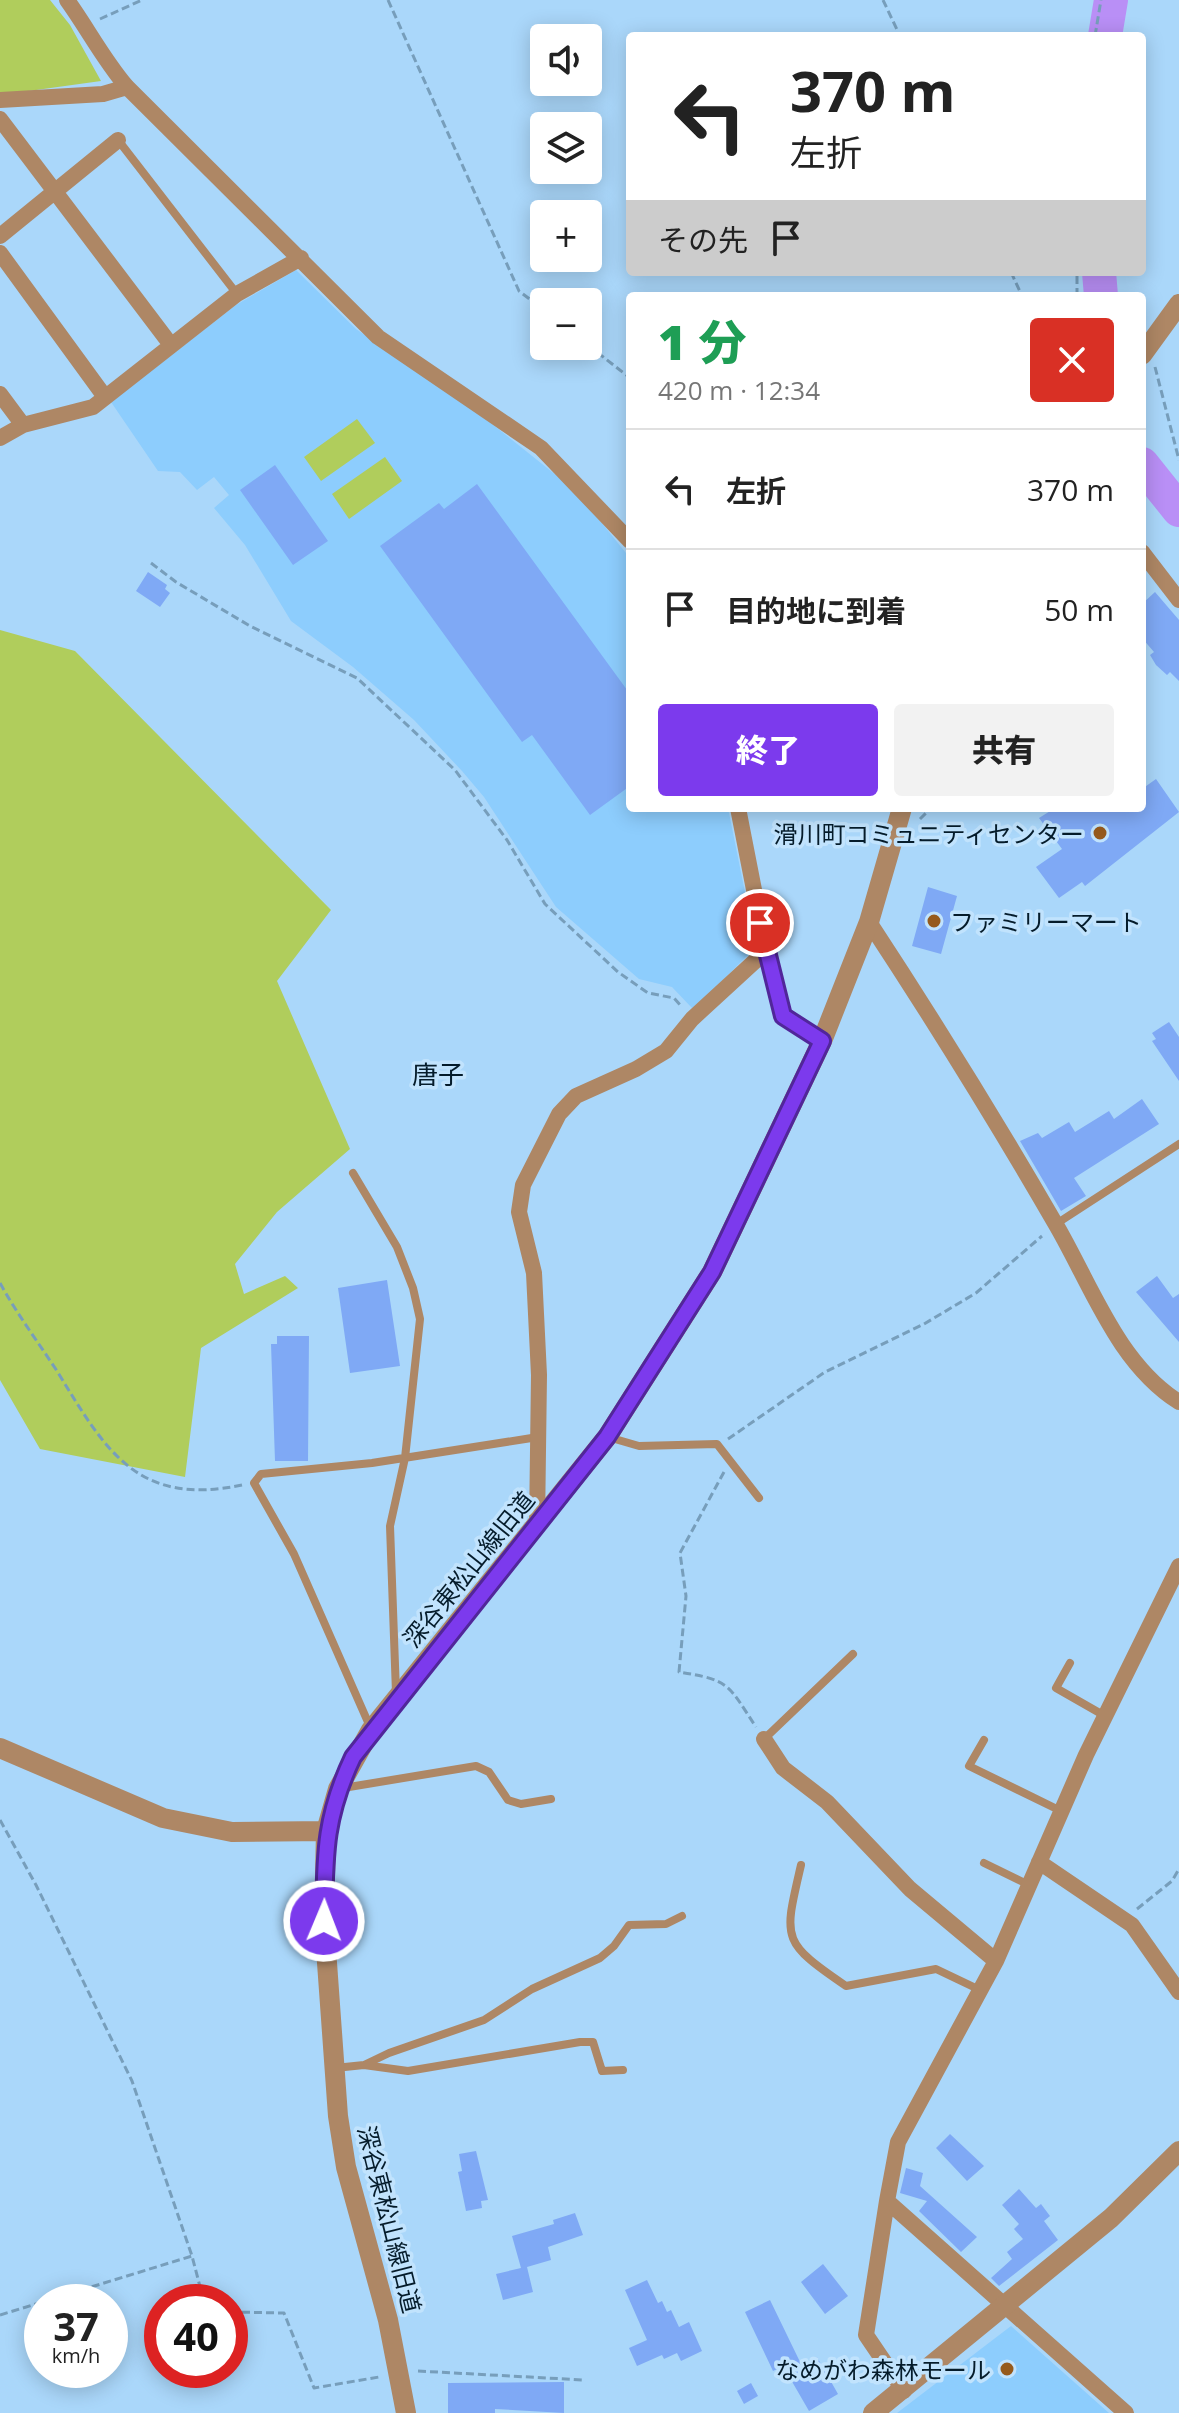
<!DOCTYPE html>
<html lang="ja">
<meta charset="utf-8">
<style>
body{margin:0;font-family:"Open Sans","Noto Sans JP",sans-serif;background:#f2f2f2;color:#222;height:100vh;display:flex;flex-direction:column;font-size:30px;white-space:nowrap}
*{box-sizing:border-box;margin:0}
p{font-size:26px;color:#767676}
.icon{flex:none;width:44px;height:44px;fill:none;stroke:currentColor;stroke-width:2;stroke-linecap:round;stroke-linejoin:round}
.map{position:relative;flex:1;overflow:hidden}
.details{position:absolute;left:626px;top:292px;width:520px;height:520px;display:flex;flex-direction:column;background:#fff;border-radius:8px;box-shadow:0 4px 20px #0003}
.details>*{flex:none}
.guide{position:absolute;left:626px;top:32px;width:520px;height:244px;border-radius:8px;box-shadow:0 4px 20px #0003;background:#fff;color:#222;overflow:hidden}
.tools{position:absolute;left:530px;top:24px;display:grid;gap:16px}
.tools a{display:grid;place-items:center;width:72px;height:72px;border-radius:8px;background:#fff;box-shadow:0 4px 20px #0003;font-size:40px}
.speed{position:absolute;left:24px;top:2284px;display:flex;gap:16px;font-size:40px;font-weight:700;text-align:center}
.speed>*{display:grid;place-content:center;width:104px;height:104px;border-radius:50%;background:#fff;box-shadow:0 4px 20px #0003;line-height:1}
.speed small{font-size:20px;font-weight:400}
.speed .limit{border:12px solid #d22;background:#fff;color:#111}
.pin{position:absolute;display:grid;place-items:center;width:68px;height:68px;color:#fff;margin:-34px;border:4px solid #fff;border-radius:50%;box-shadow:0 2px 8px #0007}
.me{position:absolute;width:88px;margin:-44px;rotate:1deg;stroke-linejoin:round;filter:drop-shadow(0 0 6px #0008)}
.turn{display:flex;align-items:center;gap:28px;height:168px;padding:0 32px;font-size:36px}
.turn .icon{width:104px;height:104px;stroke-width:2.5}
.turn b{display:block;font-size:56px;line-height:68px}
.then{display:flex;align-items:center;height:76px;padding:0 32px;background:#0003;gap:16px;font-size:30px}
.round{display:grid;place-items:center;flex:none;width:84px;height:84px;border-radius:8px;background:#f2f2f2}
.summary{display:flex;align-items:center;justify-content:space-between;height:136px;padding:0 32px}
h1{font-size:48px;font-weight:800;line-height:60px;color:#1e9e55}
.primary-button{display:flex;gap:16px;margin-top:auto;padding:16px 32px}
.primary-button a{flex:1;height:92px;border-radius:8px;background:#7c3aed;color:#fff;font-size:32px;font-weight:800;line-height:92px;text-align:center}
.primary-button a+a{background:#f2f2f2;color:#222}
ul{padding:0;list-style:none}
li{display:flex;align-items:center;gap:24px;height:120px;padding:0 32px;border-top:2px solid #e0e0e0}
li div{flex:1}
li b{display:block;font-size:30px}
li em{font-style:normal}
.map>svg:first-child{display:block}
.built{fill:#8dcdfd}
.green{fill:#b0cd5c}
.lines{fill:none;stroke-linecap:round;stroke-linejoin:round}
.river{stroke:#b98ff6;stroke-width:34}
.building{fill:#7fa9f5}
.path{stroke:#779ebb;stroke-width:3;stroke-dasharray:8 4;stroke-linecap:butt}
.service{stroke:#ae8765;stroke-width:8}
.minor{stroke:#ae8765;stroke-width:16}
.tertiary{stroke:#ae8765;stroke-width:20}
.route-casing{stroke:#51269a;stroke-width:20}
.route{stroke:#7c3aed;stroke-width:14}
.poi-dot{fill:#965a1c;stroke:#c1e3fd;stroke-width:3}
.labels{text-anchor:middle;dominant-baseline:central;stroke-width:7;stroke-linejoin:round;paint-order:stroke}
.poi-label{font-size:24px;fill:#051c2b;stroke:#c1e3fd;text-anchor:end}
.street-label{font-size:24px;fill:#051c2b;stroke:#c1e3fd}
.neighbourhood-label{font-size:26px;fill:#051c2b;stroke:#c1e3fd}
</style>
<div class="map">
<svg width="1179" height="2413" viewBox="0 0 1179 2413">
<rect width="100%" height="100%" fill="#aad7fa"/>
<path class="built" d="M296,270L356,329L482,416L576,491L630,558V808H728L756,947L696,1007L692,1008L672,987L639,979L556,907L484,797L462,771L414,720L353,667L291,621L245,545L214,508L229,495L214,477L197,490L180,472L158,471L111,402L236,305Z
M1011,2326L1109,2413H897Z"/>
<path class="green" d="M0,0H50L70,25L101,81L0,95Z
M357,419L375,443L321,481L304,457Z
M385,457L402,481L349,519L332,494Z
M0,630L75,651L331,910L277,981L350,1149L277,1212L235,1264L244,1294L285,1276L298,1288L201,1348L185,1477L40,1449L0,1380Z"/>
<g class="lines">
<path class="river" d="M1105,36L1111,0
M1099,272L1101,296
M1142,464L1179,510"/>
</g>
<path class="building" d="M275,465L328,541L293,565L240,490Z
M477,484L630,694V786L590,815L532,735L522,742L380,546L439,503L444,509Z
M148,572L167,585L165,589L170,593L160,607L136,591Z
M1155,592L1179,620V681L1170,672L1167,675L1156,665L1150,655L1154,652L1142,638V604Z
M1156,779L1179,812L1085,886L1082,882L1059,898L1036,867L1062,849L1039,818L1055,808H1142V789Z
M928,887L957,896L941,954L912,946Z
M1169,1022L1179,1037V1081L1152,1041L1156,1039L1152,1033Z
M1142,1099L1159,1124L1074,1178L1086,1196L1061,1211L1020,1141L1038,1133L1042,1138L1069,1122L1075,1132L1109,1111L1114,1119Z
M1157,1276L1173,1298L1179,1294V1342L1136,1292Z
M387,1280L400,1366L350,1373L338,1288Z
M277,1336H309L308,1461H275L271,1344H277Z
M950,2134L984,2166L967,2181L936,2148Z
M476,2151L488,2200L481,2201L482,2208L466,2211L458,2172L462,2171L459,2154Z
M906,2168L923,2173L920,2186L977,2237L961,2252L919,2211L927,2201L900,2193Z
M1019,2189L1036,2208L1041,2204L1050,2216L1044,2221L1058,2240L999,2286L991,2278L1012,2259L1007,2252L1023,2239L1014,2229L1019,2224L1002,2205Z
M575,2213L583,2235L548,2247L551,2260L527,2267L533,2292L503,2300L496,2274L521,2268L512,2236L554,2224L553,2220Z
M823,2264L848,2296L825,2314L801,2282Z
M647,2280L658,2303L662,2301L667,2312L671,2310L679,2327L689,2322L702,2351L681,2361L677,2353L664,2359L662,2355L637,2366L629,2348L647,2340L625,2290Z
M770,2300L802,2366L817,2357L838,2394L809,2411L783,2366L773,2371L745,2312Z
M564,2382V2413L495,2409V2413H448V2383Z
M751,2383L758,2396L744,2404L737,2391Z"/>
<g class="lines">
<path class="path" d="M388,0L519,291L544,310
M883,0L900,36
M100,19L142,0
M1095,36L1101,0
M1011,272L1022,296
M1077,296V272
M588,345L630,378
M1155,367L1179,460
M151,563L176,582L250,626L357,678L455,770L507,840L545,904L618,972L648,993L674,998L682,1007
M920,819L931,808
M0,1283C17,1314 38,1342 57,1371C106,1451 137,1507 242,1485
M728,1439L825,1372L924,1324L976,1293L1042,1236
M724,1472L680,1553L686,1596L679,1672C731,1680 728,1685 756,1727
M0,1820L36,1885L132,2081L192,2256L204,2302
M1137,1909L1172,1881L1179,1869
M230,2312L284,2313L314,2388L379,2377
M0,2315L192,2256
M418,2371L584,2380"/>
<path class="service" d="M118,140L237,294
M353,1173L397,1247L413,1288L420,1319L405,1458L390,1526L396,1693
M1056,1224L1179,1144
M608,1437L639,1446L717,1444L759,1498
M1070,1663L1056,1688L1105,1716
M371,1729L294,1554L254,1483L261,1474L372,1463L538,1437
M764,1739L853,1654
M984,1740L969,1766L1061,1811
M343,1788L476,1766L489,1772L508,1800L521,1804L551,1799
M984,1863L1029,1885
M801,1865C784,1939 780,1941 846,1986L936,1969L980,1990
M364,2065L389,2053L484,2020L532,1989L600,1958L614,1946L629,1925L666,1924L682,1916
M335,2068L364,2065L408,2071L580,2042H593L602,2071L623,2070"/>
<path class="minor" d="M67,0C88,29 103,59 127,87L378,337L541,448L630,541
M0,100L103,94L127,87
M0,119L171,345
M0,236L118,140
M0,253L105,397
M0,394L23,425L93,407L237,294L301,258
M0,438L23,425
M1142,552L1179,600
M738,808L766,951L783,1016L822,1041
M869,922C934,1021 996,1121 1055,1223C1091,1284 1117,1363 1179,1402
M537,1526L539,1375L534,1273L519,1212L523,1185L559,1114L576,1096L636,1069L666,1051L692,1019L766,951
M764,1739L783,1768L827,1802L910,1889L996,1961
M1039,1862L1132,1925L1179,1992
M887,2201L898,2142L996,1961L1086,1755L1179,1566
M904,2391L866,2335L887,2201L1126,2413"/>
<path class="tertiary" d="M1142,355L1179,304
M0,1748L163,1818L232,1832L326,1831
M406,2413L388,2320L346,2167L338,2116L324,1921L326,1831L338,1789L371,1730L607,1437L712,1272L822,1041L869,922L902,808
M873,2413L1111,2218L1179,2151"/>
</g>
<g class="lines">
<defs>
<path id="route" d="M324,1921C325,1856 324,1818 353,1757L607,1437L712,1272L822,1041L783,1016L760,923"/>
</defs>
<use href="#route" class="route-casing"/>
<use href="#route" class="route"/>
</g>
<g class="poi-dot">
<circle cx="1100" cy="833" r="8"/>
<circle cx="934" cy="921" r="8"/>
<circle cx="1007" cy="2369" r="8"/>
</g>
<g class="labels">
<g class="poi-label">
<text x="1084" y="833">滑川町コミュニティセンター</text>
<text x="950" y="921" text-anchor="start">ファミリーマート</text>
<text x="991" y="2369">なめがわ森林モール</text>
</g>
<g class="street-label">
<text transform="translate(468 1569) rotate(-51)">深谷東松山線旧道</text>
<text transform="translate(390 2219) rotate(76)">深谷東松山線旧道</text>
</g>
<g class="neighbourhood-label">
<text x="438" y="1074">唐子</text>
</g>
</g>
</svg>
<div class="tools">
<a><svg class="icon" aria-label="sound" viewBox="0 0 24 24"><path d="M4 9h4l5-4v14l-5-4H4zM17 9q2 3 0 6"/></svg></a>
<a><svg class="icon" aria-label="layers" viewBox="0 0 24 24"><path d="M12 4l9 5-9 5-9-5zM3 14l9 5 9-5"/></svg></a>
<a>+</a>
<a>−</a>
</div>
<div class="speed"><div>37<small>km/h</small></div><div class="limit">40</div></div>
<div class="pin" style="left:760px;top:923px;background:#d93025"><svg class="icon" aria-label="arrive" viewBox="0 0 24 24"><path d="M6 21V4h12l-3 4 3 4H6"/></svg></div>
<svg class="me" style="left:324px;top:1921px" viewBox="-20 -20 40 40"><circle r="17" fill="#7c3aed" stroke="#fff" stroke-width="3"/><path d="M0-11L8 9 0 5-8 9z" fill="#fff"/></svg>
<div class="guide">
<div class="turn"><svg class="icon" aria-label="left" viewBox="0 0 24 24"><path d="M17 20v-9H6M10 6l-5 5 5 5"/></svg><div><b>370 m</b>左折</div></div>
<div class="then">その先<svg class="icon" aria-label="arrive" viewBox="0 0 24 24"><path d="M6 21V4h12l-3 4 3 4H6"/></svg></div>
</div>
<section class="details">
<div class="summary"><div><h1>1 分</h1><p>420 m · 12:34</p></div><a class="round" style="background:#d93025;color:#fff"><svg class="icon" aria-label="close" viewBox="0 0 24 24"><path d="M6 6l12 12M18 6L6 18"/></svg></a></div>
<ul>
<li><svg class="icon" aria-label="left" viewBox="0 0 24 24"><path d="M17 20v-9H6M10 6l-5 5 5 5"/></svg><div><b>左折</b></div><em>370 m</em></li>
<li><svg class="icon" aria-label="arrive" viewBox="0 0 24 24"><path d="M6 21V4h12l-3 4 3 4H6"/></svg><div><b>目的地に到着</b></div><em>50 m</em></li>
</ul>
<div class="primary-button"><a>終了</a><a>共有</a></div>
</section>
</div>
